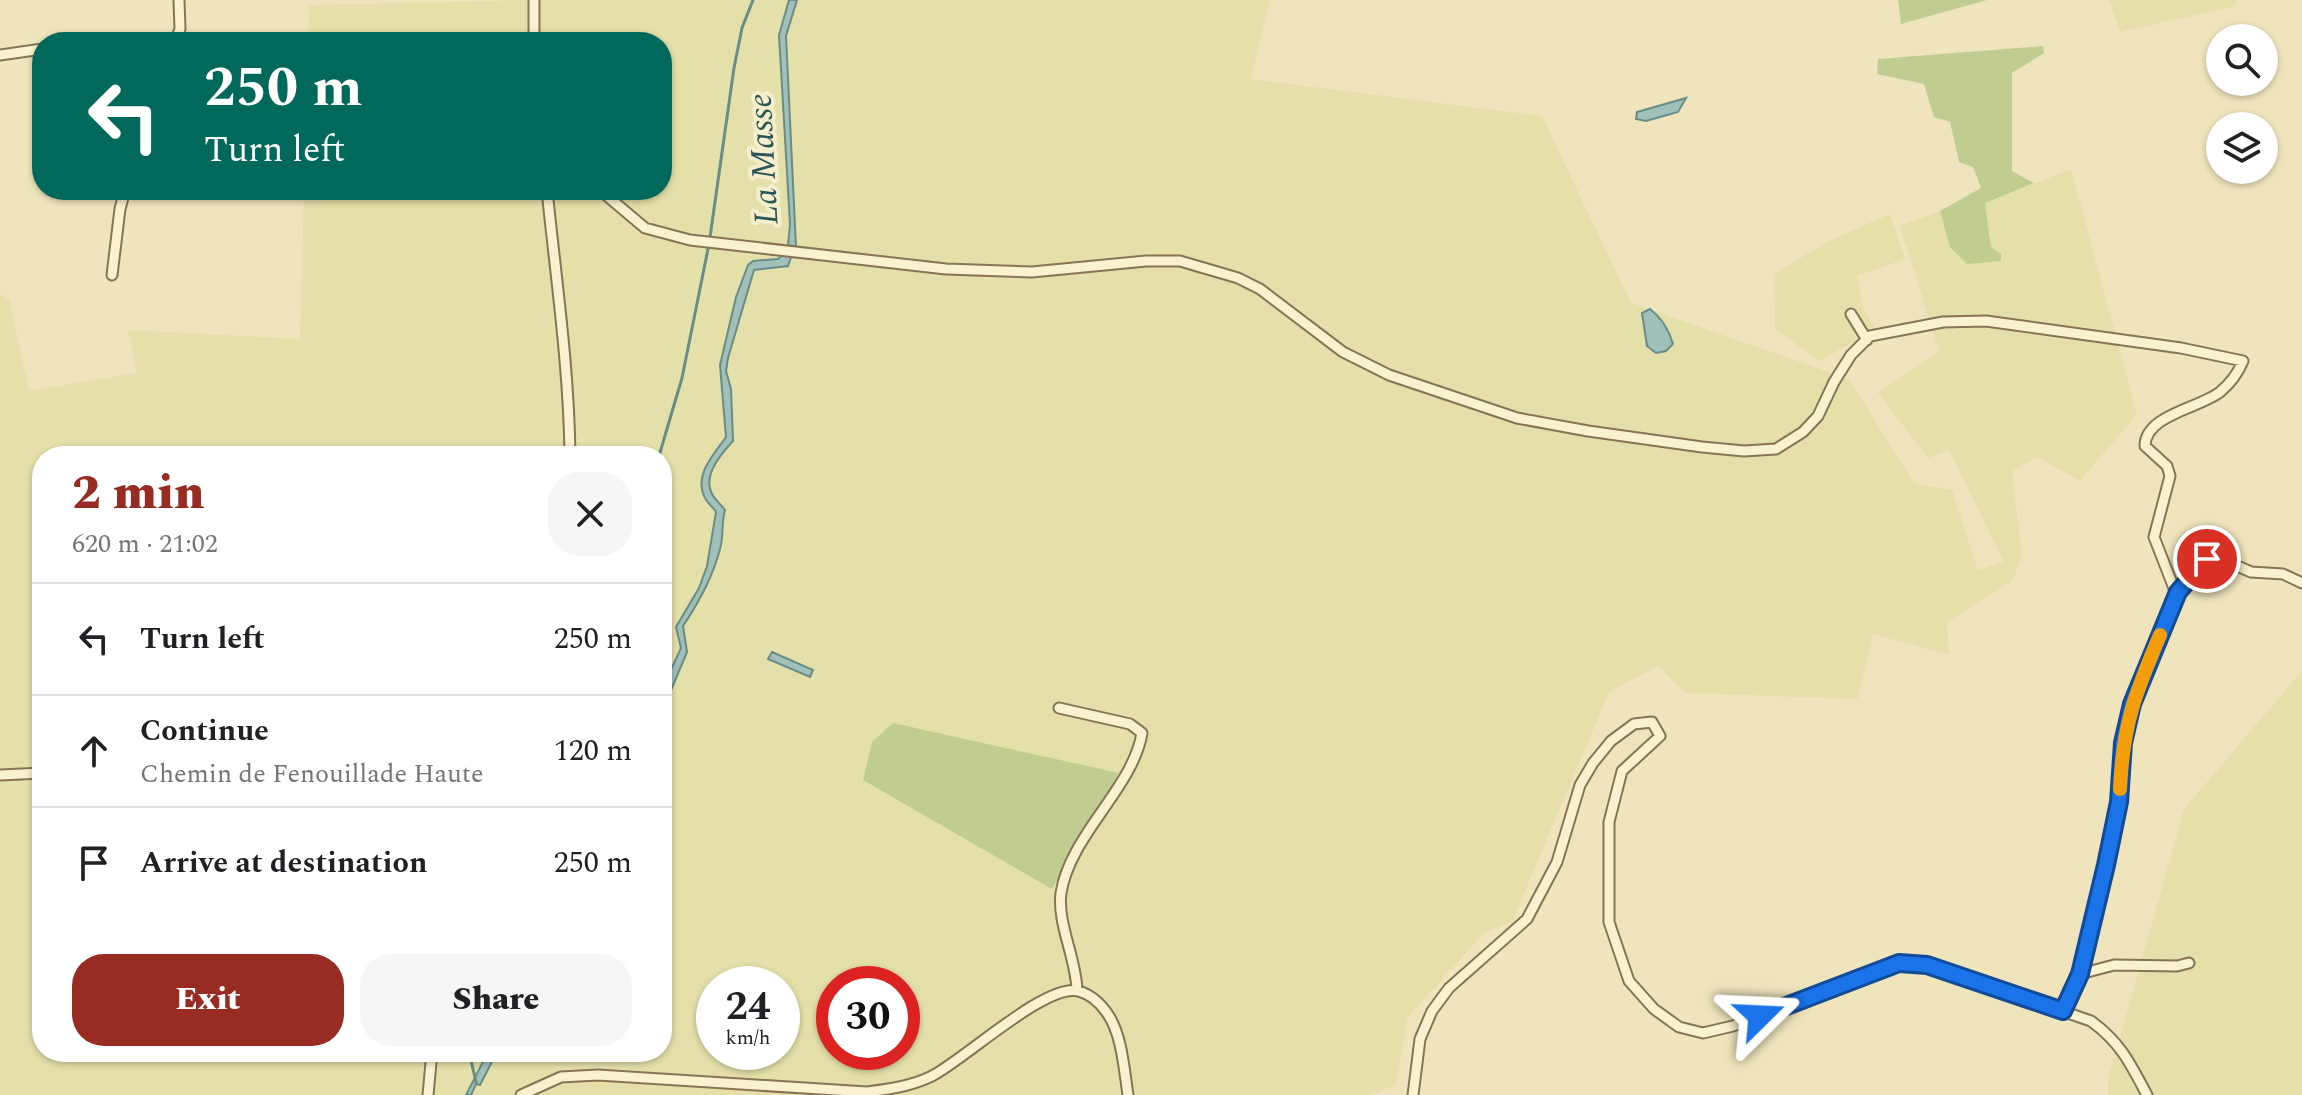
<!DOCTYPE html>
<meta charset="utf-8">
<style>
body{margin:0;font-family:Spectral,serif;background:#f6f6f6;color:#202124;height:100vh;display:flex;flex-direction:column;font-size:30px;white-space:nowrap}
*{box-sizing:border-box;margin:0}
p{font-size:26px;color:#757577}
.icon{flex:none;width:44px;height:44px;fill:none;stroke:currentColor;stroke-width:2;stroke-linecap:round;stroke-linejoin:round}
.map{position:relative;flex:1;overflow:hidden}
.details{position:absolute;left:32px;top:446px;width:640px;height:616px;display:flex;flex-direction:column;background:#fff;border-radius:32px;box-shadow:0 2px 6px #0004}
.details>*{flex:none}
.top-card{position:absolute;left:32px;top:32px;width:640px;height:168px;border-radius:32px;box-shadow:0 2px 6px #0004;background:#00695c;color:#fff;overflow:hidden}
.buttons{position:absolute;left:2206px;top:24px;display:grid;gap:16px}
.buttons a{display:grid;place-items:center;width:72px;height:72px;border-radius:50%;background:#fff;box-shadow:0 2px 6px #0004;font-size:40px}
.speed{position:absolute;left:696px;top:966px;display:flex;gap:16px;font-size:40px;font-weight:700;text-align:center}
.speed>*{display:grid;place-content:center;width:104px;height:104px;border-radius:50%;background:#fff;box-shadow:0 2px 6px #0004;line-height:1}
.speed small{font-size:20px;font-weight:400}
.speed .limit{border:12px solid #d22;background:#fff;color:#111}
.pin{position:absolute;display:grid;place-items:center;width:68px;height:68px;color:#fff;margin:-34px;border:4px solid #fff;border-radius:50%;box-shadow:0 2px 8px #0007}
.me{position:absolute;width:88px;margin:-44px;rotate:69deg;stroke-linejoin:round;filter:drop-shadow(0 0 6px #0008)}
.turn{display:flex;align-items:center;gap:28px;height:168px;padding:0 40px;font-size:36px}
.turn .icon{width:104px;height:104px;stroke-width:2.5}
.turn b{display:block;font-size:56px;line-height:68px}
.round{display:grid;place-items:center;flex:none;width:84px;height:84px;border-radius:32px;background:#f6f6f6}
.headline{display:flex;align-items:center;justify-content:space-between;height:136px;padding:0 40px}
h1{font-size:48px;font-weight:800;line-height:60px;color:#982c23}
.cta{display:flex;gap:16px;margin-top:auto;padding:16px 40px}
.cta a{flex:1;height:92px;border-radius:32px;background:#982c23;color:#fff;font-size:32px;font-weight:800;line-height:92px;text-align:center}
.cta a+a{background:#f6f6f6;color:#202124}
ul{padding:0;list-style:none}
li{display:flex;align-items:center;gap:24px;height:112px;padding:0 40px;border-top:2px solid #e0e0e0}
li div{flex:1}
li b{display:block;font-size:30px}
li em{font-style:normal}
.map>svg:first-child{display:block}
.farmland{fill:#e5e0a9;fill-rule:evenodd}
.green{fill:#c1cd90}
.water{fill:#a0c0b9;stroke:#688d87;stroke-width:2}
.lines{fill:none;stroke-linecap:round;stroke-linejoin:round}
.stream{stroke:#688d87;stroke-width:3}
.minor-casing{stroke:#877455;stroke-width:13}
.minor{stroke:#faf1cf;stroke-width:9}
.route-casing{stroke:#114b97;stroke-width:20}
.route{stroke:#1a73e8;stroke-width:14}
.slow{stroke:#f59e0b;stroke-width:14}
.labels{text-anchor:middle;dominant-baseline:central;stroke-width:8;stroke-linejoin:round;paint-order:stroke}
.water-label{font-size:34px;font-style:italic;fill:#295556;stroke:#f6eecc}
</style>
<div class="map">
<svg width="2302" height="1095" viewBox="0 0 2302 1095">
<rect width="100%" height="100%" fill="#efe4bc"/>
<path class="farmland" d="M534,0H1270L1251,79L1542,116L1631,303L1849,379L1914,483L1952,490L1978,570L2004,562L1949,450L1928,458L1878,393L1939,351L1900,226L1940,211L1950,247L1991,248L1985,203L2071,169L2137,414L2080,481L2037,457L2012,471L2022,554L2013,580L1947,623L1949,655L1873,634L1857,699L1686,693L1658,666L1609,692L1512,922L1485,932L1408,1017L1396,1085L1370,1095H0V294L9,299L29,391L137,373L128,330L300,339L304,190H662V42H308L309,5ZM42,456H662V1052H42ZM714,984H782V1052H714ZM834,984H902V1052H834Z
M2109,0H2238L2232,7L2120,32Z
M1890,214L1905,259L1857,276L1864,311L1876,329L1820,361L1775,329L1774,274L1827,242Z
M2302,671V1095H2108V1080L2184,809Z"/>
<path class="green" d="M1898,0H1987L1901,24Z
M2043,46L2044,53L2012,73V171L2034,183L1985,203L1991,247L2001,254V261L1967,264L1950,247L1940,211L1981,188L1973,167L1959,162L1950,122L1934,117L1924,84L1877,74L1878,59Z
M893,723L1119,773L1052,889L863,780L872,742Z"/>
<path class="water" d="M789,0H797L786,36L796,247L788,245L790,224L779,35Z
M1686,98L1678,112L1646,121L1636,119L1637,112Z
M784,253L792,255L788,266L754,270L728,358L726,371L731,389L733,441C722,453 702,475 712,494C715,500 721,504 725,510C721,523 724,536 720,549C713,577 699,602 683,626L687,652L667,700L662,702V689L681,648L676,627L699,588L707,566L716,512C713,507 706,502 704,496C694,474 715,453 726,437L720,365L736,297L748,265L753,261L778,259Z
M1650,309C1662,318 1669,330 1673,344L1666,351L1656,353L1647,346L1642,313Z
M772,652L813,670L810,677L768,659Z
M488,1052H497L480,1085L476,1084L471,1095H466Z"/>
<g class="lines">
<path class="stream" d="M710,237L734,68L742,28L753,0
M659,456L682,378L709,244
M469,1052L476,1082"/>
<defs>
<path id="minor" d="M175,42L180,29L179,0
M534,42V0
M0,55L42,49
M547,190C556,279 569,367 570,456
M600,190L645,228L690,240L946,269L1032,272L1146,261H1180L1238,278L1260,289L1343,352L1389,375L1517,418L1588,431L1702,447L1744,451L1776,449L1803,432L1818,416L1834,382L1851,355L1870,336L1943,322L1986,321L2181,348L2243,361C2238,373 2231,383 2220,392C2200,408 2145,415 2145,446L2167,466L2170,476L2154,537L2177,596
M112,275L120,209L125,190
M1851,314L1867,340
M1059,708L1130,724L1142,733C1133,788 1070,835 1061,893C1057,923 1076,958 1077,990
M0,775L42,773
M2080,974L2114,965L2177,966L2189,963
M2063,1011L2080,974L2106,865L2119,802L2123,743L2132,704L2178,592L2212,555L2251,572L2283,574L2302,583
M428,1095L432,1052
M521,1095L561,1077L598,1075L867,1092C890,1089 912,1086 932,1076C965,1059 1046,983 1078,991C1090,994 1100,1003 1107,1013C1122,1034 1124,1069 1128,1095
M1413,1095L1420,1039L1432,1011L1449,988L1527,919L1557,862L1580,785L1593,763L1611,741L1634,724L1652,722L1660,736L1622,771L1609,822V922L1629,981L1654,1009L1679,1027L1703,1033L1733,1026L1899,963L1927,965L2091,1021C2121,1043 2130,1063 2147,1095"/>
</defs>
<use href="#minor" class="minor-casing"/>
<use href="#minor" class="minor"/>
</g>
<g class="lines">
<defs>
<path id="route" d="M1760,1016L1899,963L1927,965L2063,1011L2080,974L2106,865L2119,802L2123,743L2132,704L2178,592L2207,559"/>
</defs>
<use href="#route" class="route-casing"/>
<use href="#route" class="route"/>
<path class="slow" d="M2120,789C2123,724 2135,694 2160,635"/>
</g>
<g class="labels">
<g class="water-label">
<text transform="translate(764 159) rotate(-93)">La Masse</text>
</g>
</g>
</svg>
<div class="buttons">
<a><svg class="icon" aria-label="search" viewBox="0 0 24 24"><circle cx="10" cy="10" r="6"/><path d="M15 15l6 6"/></svg></a>
<a><svg class="icon" aria-label="layers" viewBox="0 0 24 24"><path d="M12 4l9 5-9 5-9-5zM3 14l9 5 9-5"/></svg></a>
</div>
<div class="speed"><div>24<small>km/h</small></div><div class="limit">30</div></div>
<div class="pin" style="left:2207px;top:559px;background:#d93025"><svg class="icon" aria-label="arrive" viewBox="0 0 24 24"><path d="M6 21V4h12l-3 4 3 4H6"/></svg></div>
<svg class="me" style="left:1760px;top:1016px" viewBox="-20 -20 40 40"><path d="M0-17L14 15 0 8-14 15z" fill="#1a73e8" stroke="#fff" stroke-width="4"/></svg>
<div class="top-card">
<div class="turn"><svg class="icon" aria-label="left" viewBox="0 0 24 24"><path d="M17 20v-9H6M10 6l-5 5 5 5"/></svg><div><b>250 m</b>Turn left</div></div>
</div>
<section class="details">
<div class="headline"><div><h1>2 min</h1><p>620 m · 21:02</p></div><a class="round"><svg class="icon" aria-label="close" viewBox="0 0 24 24"><path d="M6 6l12 12M18 6L6 18"/></svg></a></div>
<ul>
<li><svg class="icon" aria-label="left" viewBox="0 0 24 24"><path d="M17 20v-9H6M10 6l-5 5 5 5"/></svg><div><b>Turn left</b></div><em>250 m</em></li>
<li><svg class="icon" aria-label="ahead" viewBox="0 0 24 24"><path d="M12 20V5M6 11l6-6 6 6"/></svg><div><b>Continue</b><p>Chemin de Fenouillade Haute</p></div><em>120 m</em></li>
<li><svg class="icon" aria-label="arrive" viewBox="0 0 24 24"><path d="M6 21V4h12l-3 4 3 4H6"/></svg><div><b>Arrive at destination</b></div><em>250 m</em></li>
</ul>
<div class="cta"><a>Exit</a><a>Share</a></div>
</section>
</div>
